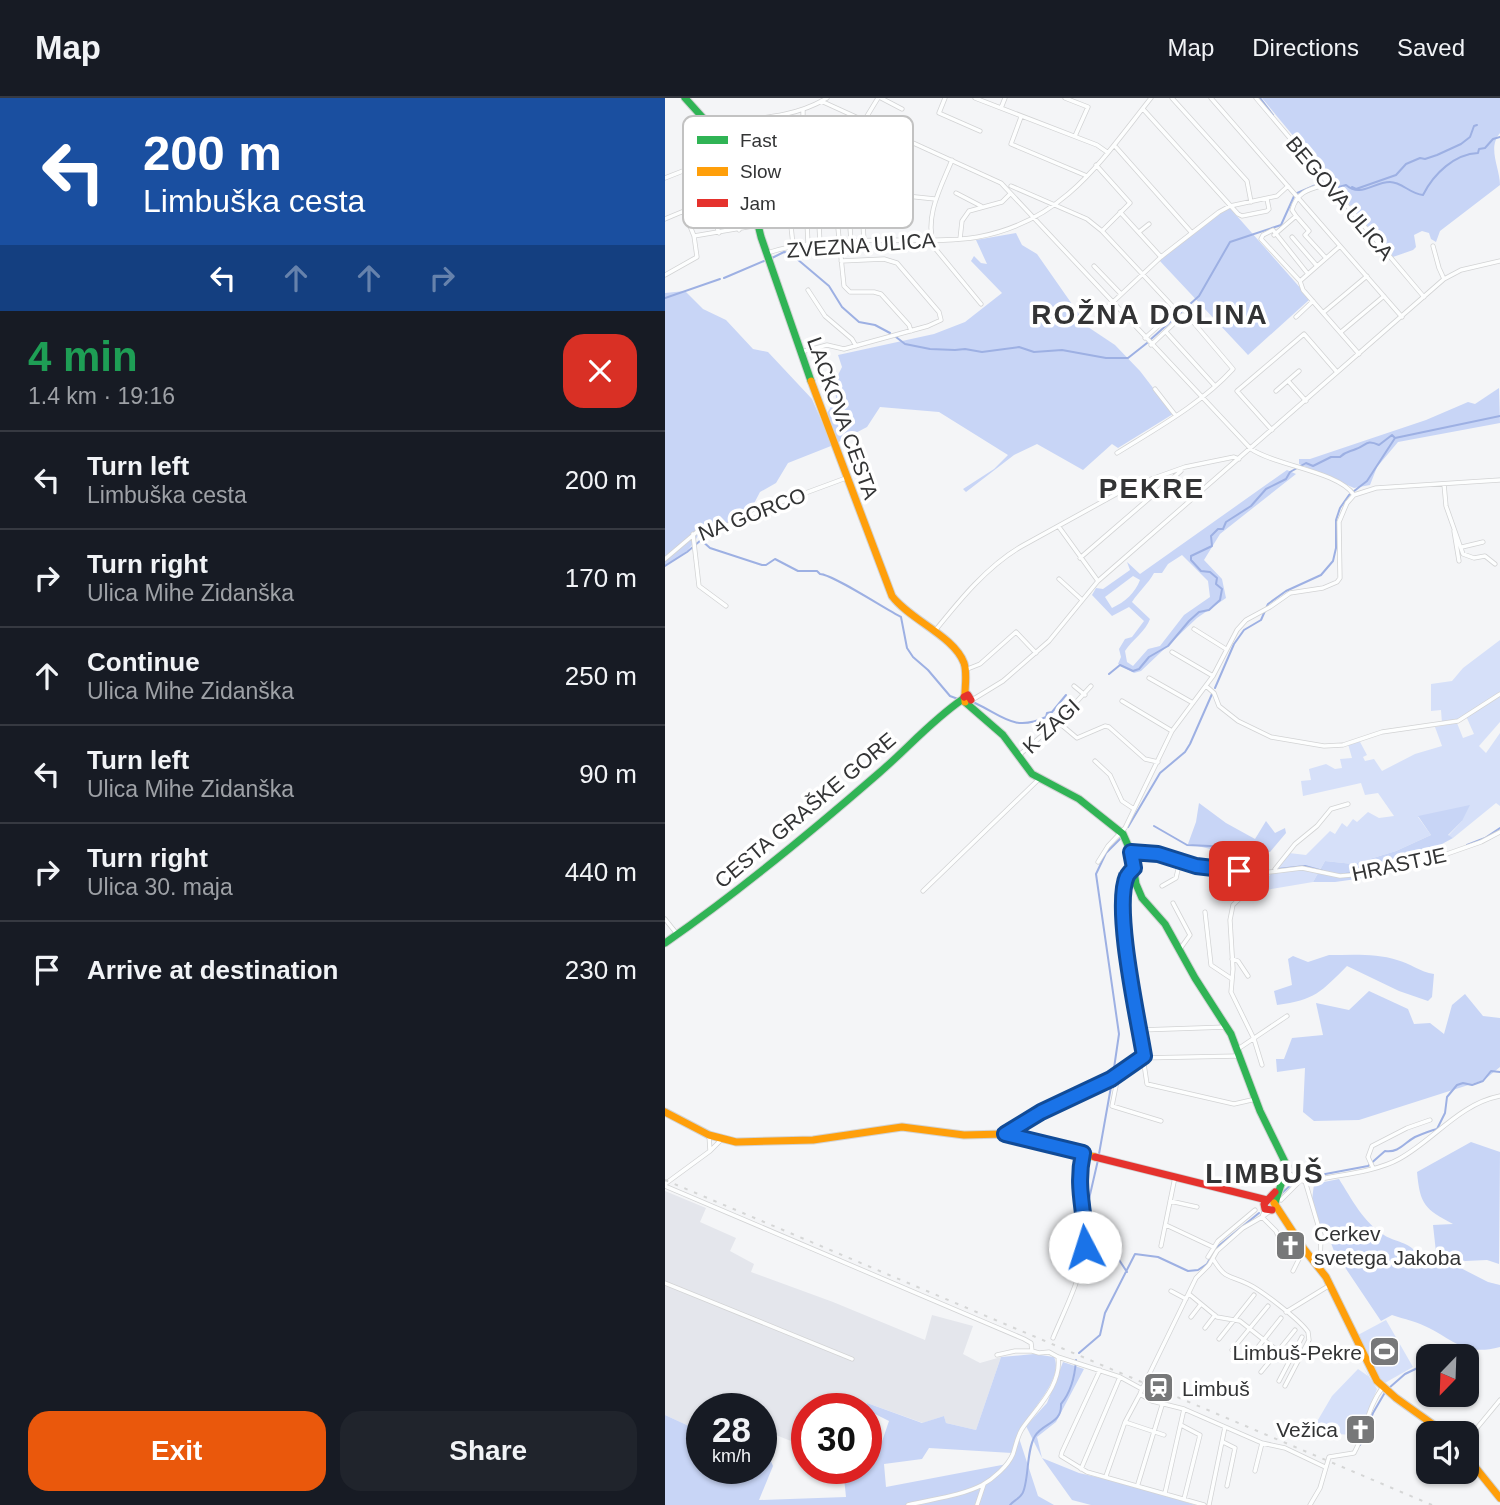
<!DOCTYPE html>
<meta charset="utf-8">
<style>
body{margin:0;font-family:Helvetica,sans-serif;background:#20242c;color:#f1f3f6;height:100vh;display:flex;flex-direction:column;font-size:26px;white-space:nowrap}
*{box-sizing:border-box;margin:0}
p{font-size:23px;color:#9ea1a6}
.icon{flex:none;width:38px;height:38px;fill:none;stroke:currentColor;stroke-width:2;stroke-linecap:round;stroke-linejoin:round}
.map{position:relative;flex:1;overflow:hidden}
.drawer{display:flex;flex-direction:column;background:#171b24;width:665px}
.drawer>*{flex:none}
.banner{background:#1a4fa0;color:#fff;overflow:hidden}
.needle{width:46px;rotate:203deg}
.tools{position:absolute;left:751px;top:1246px;display:grid;gap:14px}
.tools a{display:grid;place-items:center;width:63px;height:63px;border-radius:14px;background:#171b24;box-shadow:0 2px 5px #0004;font-size:35px}
.speed{position:absolute;left:21px;top:1295px;display:flex;gap:14px;font-size:35px;font-weight:700;text-align:center}
.speed>*{display:grid;place-content:center;width:91px;height:91px;border-radius:50%;background:#171b24;box-shadow:0 2px 5px #0004;line-height:1}
.speed small{font-size:18px;font-weight:400}
.speed .limit{border:10px solid #d22;background:#fff;color:#111}
.pin{position:absolute;display:grid;place-items:center;width:60px;height:60px;color:#fff;margin:-30px;border-radius:14px;box-shadow:0 4px 10px #0006}
.me{position:absolute;width:77px;margin:-38px;rotate:355deg;stroke-linejoin:round;filter:drop-shadow(0 0 5px #0008)}
.turn{display:flex;align-items:center;gap:24px;height:147px;padding:0 28px;font-size:32px}
.turn .icon{width:91px;height:91px;stroke-width:2.5}
.turn b{display:block;font-size:49px;line-height:60px}
.lanes{display:flex;align-items:center;height:66px;padding:0 28px;background:#0003;justify-content:center;gap:35px;direction:ltr}
.lanes .off{opacity:.35}
.round{display:grid;place-items:center;flex:none;width:74px;height:74px;border-radius:21px;background:#20242c}
.head{display:flex;align-items:center;justify-content:space-between;height:119px;padding:0 28px}
h1{font-size:42px;font-weight:700;line-height:52px;color:#1e9e55}
.action{display:flex;gap:14px;margin-top:auto;padding:14px 28px}
.action a{flex:1;height:80px;border-radius:21px;background:#ea580c;color:#fff;font-size:28px;font-weight:700;line-height:80px;text-align:center}
.action a+a{background:#20242c;color:#f1f3f6}
ul{padding:0;list-style:none}
li{display:flex;align-items:center;gap:21px;height:98px;padding:0 28px;border-top:2px solid #363941}
li div{flex:1}
li b{display:block;font-size:26px}
li em{font-style:normal}
header{display:flex;align-items:center;gap:42px;box-sizing:border-box;height:98px;padding:0 35px;background:#171b24;border-bottom:2px solid #363941}
header strong{font-size:33px}
nav{display:flex;gap:38px;margin-inline-start:auto;font-size:24px}
main{display:flex;flex:1;min-height:0}
.map>svg:first-child{display:block}
.built{fill:#e4e6ec}
.green{fill:#d6e0f9}
.forest{fill:#c8d5f6;fill-rule:evenodd}
.lines{fill:none;stroke-linecap:round;stroke-linejoin:round}
.stream{stroke:#9db0e3;stroke-width:2}
.street-casing{stroke:#d2d3d4;stroke-width:5}
.fast-casing{stroke:#d2d3d4;stroke-width:9}
.slow-casing{stroke:#d2d3d4;stroke-width:9}
.jam-casing{stroke:#d2d3d4;stroke-width:9}
.street{stroke:#fdfefe;stroke-width:3.5}
.fast{stroke:#30b455;stroke-width:7}
.slow{stroke:#ff9f0a;stroke-width:7}
.jam{stroke:#e5322d;stroke-width:7}
.rail{stroke:#d5d6d6;stroke-width:2;stroke-dasharray:3.5 7;stroke-linecap:butt}
.route-casing{stroke:#114b97;stroke-width:18}
.route{stroke:#1a73e8;stroke-width:12}
.labels{text-anchor:middle;dominant-baseline:central;stroke-width:7;stroke-linejoin:round;paint-order:stroke}
.street-label{font-size:21px;fill:#333435;stroke:#fff}
.poi-label{font-size:21px;fill:#333435;stroke:#fff;text-anchor:start}
.district-label{font-size:28px;font-weight:bold;letter-spacing:2px;fill:#333435;stroke:#fff}
.key{fill:#fff;stroke:#c2c2c2;stroke-width:2}
.key-label{font-size:19px;fill:#333435}
</style>
<header>
<strong>Map</strong>
<nav><a>Map</a><a>Directions</a><a>Saved</a></nav>
</header>
<main>
<section class="drawer">
<div class="banner">
<div class="turn"><svg class="icon" aria-label="left" viewBox="0 0 24 24"><path d="M17 20v-9H6M10 6l-5 5 5 5"/></svg><div><b>200 m</b>Limbuška cesta</div></div>
<div class="lanes"><svg class="icon" aria-label="left" viewBox="0 0 24 24"><path d="M17 20v-9H6M10 6l-5 5 5 5"/></svg><svg class="icon off" aria-label="ahead" viewBox="0 0 24 24"><path d="M12 20V5M6 11l6-6 6 6"/></svg><svg class="icon off" aria-label="ahead" viewBox="0 0 24 24"><path d="M12 20V5M6 11l6-6 6 6"/></svg><svg class="icon off" aria-label="right" viewBox="0 0 24 24"><path d="M7 20v-9h11M14 6l5 5-5 5"/></svg></div>
</div>
<div class="head"><div><h1>4 min</h1><p>1.4 km · 19:16</p></div><a class="round" style="background:#d93025;color:#fff"><svg class="icon" aria-label="close" viewBox="0 0 24 24"><path d="M6 6l12 12M18 6L6 18"/></svg></a></div>
<ul>
<li><svg class="icon" aria-label="left" viewBox="0 0 24 24"><path d="M17 20v-9H6M10 6l-5 5 5 5"/></svg><div><b>Turn left</b><p>Limbuška cesta</p></div><em>200 m</em></li>
<li><svg class="icon" aria-label="right" viewBox="0 0 24 24"><path d="M7 20v-9h11M14 6l5 5-5 5"/></svg><div><b>Turn right</b><p>Ulica Mihe Zidanška</p></div><em>170 m</em></li>
<li><svg class="icon" aria-label="ahead" viewBox="0 0 24 24"><path d="M12 20V5M6 11l6-6 6 6"/></svg><div><b>Continue</b><p>Ulica Mihe Zidanška</p></div><em>250 m</em></li>
<li><svg class="icon" aria-label="left" viewBox="0 0 24 24"><path d="M17 20v-9H6M10 6l-5 5 5 5"/></svg><div><b>Turn left</b><p>Ulica Mihe Zidanška</p></div><em>90 m</em></li>
<li><svg class="icon" aria-label="right" viewBox="0 0 24 24"><path d="M7 20v-9h11M14 6l5 5-5 5"/></svg><div><b>Turn right</b><p>Ulica 30. maja</p></div><em>440 m</em></li>
<li><svg class="icon" aria-label="arrive" viewBox="0 0 24 24"><path d="M6 21V4h12l-3 4 3 4H6"/></svg><div><b>Arrive at destination</b></div><em>230 m</em></li>
</ul>
<div class="action"><a>Exit</a><a>Share</a></div>
</section>
<div class="map">
<svg width="835" height="1407" viewBox="0 0 835 1407">
<rect width="100%" height="100%" fill="#f4f5f7"/>
<path class="built" d="M0,1093L41,1110L35,1124L71,1140L65,1153L89,1166L86,1174L168,1204L260,1242L267,1217L308,1228L298,1256L315,1265L336,1259L311,1332L281,1325L279,1318L258,1325L202,1305L200,1311H142V1333L136,1331L131,1345L96,1331V1311H37V1334L0,1317Z"/>
<path class="green" d="M835,542V624L814,648L821,655L835,635V708L831,705L788,740L783,738L797,723L753,719L766,737L731,753L688,766L660,763L648,784L583,795L610,773L624,755L641,757L665,733L670,736L677,725L682,729L688,721L692,724L703,714L714,720L729,718L713,695L700,697L696,685L638,698L636,683L646,682L644,671L661,666L670,671L677,670L675,661L687,660L683,646L694,642L702,657L698,659L700,663L709,661L717,673L750,656L777,648L770,629L792,625L798,640L809,636L801,618L792,622L777,625L776,612L766,613V586L787,583L798,570Z
M721,1222L748,1269L718,1286L711,1277L691,1238Z
M698,1269L712,1291L698,1326L694,1325L689,1337L671,1336L650,1327L667,1298L693,1271L703,1278Z"/>
<path class="forest" d="M597,0H835V35C822,50 835,70 835,87L775,133L771,144L766,141L764,135L757,133L749,137L751,149L748,152L728,159Z
M564,109L645,201L583,257L494,162Z
M351,135L357,147L372,156L423,229L450,247L475,273L508,316L453,350L447,346L418,372L372,346L349,357L301,394L298,391L329,371L343,357L274,314L215,309L202,329L166,348L123,365L111,385L95,394L82,419L61,429L34,435C27,452 15,459 0,468V195L20,193L38,211L61,222L88,251L103,254L147,301L157,324L171,300L170,283L177,269L173,257L269,236L300,224L337,195L306,163L309,158L316,165L322,166L311,142Z
M834,290L835,325L733,344L712,369L705,387L689,390L634,366V361H645L761,322L803,304L810,306Z
M622,372L631,376L555,436L539,462L557,481L561,500L532,520L476,573L469,575L453,566L456,559L454,551L460,541L467,539L479,523L464,509L447,518L427,497L431,490L438,491L465,472L462,464L475,476ZM517,457L543,483L545,499L519,517L495,548L483,551L468,568L462,564L460,553C467,542 481,533 485,521L467,504C474,493 483,486 489,475H497L503,466ZM468,478L475,482C470,495 460,504 447,510L440,499Z
M534,705L561,725L590,741L601,723L610,735L620,730L621,735L605,754L594,755L583,763L555,753L523,746L531,724Z
M805,707L797,723L783,737L788,740L720,777L670,784H648L660,763L688,766L731,753L766,737L753,718Z
M664,857C686,857 711,855 732,862C745,865 755,874 769,876L767,899L763,903L734,893L682,868C656,894 650,902 612,907L609,893L627,887L623,861L628,858L643,864Z
M704,893L743,911L749,926L765,925L779,936L787,907L800,896L818,918L835,920V969L819,982L694,1022L649,1023L638,1014L640,970L612,974L611,961H619L627,940L658,937L651,905L684,912Z
M806,1044L835,1054L834,1166L822,1162L800,1163L771,1154L768,1127L788,1126C760,1111 755,1107 752,1074Z
M674,1081C686,1100 699,1125 719,1137C731,1145 744,1143 752,1156L780,1162L823,1184L835,1187V1249C801,1258 791,1244 764,1230C753,1224 739,1221 727,1217L716,1223L669,1153L660,1129L655,1127L647,1102L649,1086Z
M369,1256L389,1259C399,1280 367,1311 357,1329C352,1337 350,1346 347,1355L264,1350L257,1361L219,1366L221,1389L342,1366L354,1340L373,1398L389,1407H0V1317L37,1334V1370H96V1356L105,1361L108,1368L94,1402L181,1399L178,1370H201V1365L210,1364L224,1323L200,1311L202,1305L257,1325L279,1318L281,1325L311,1332L336,1259Z
M398,1264L419,1271L391,1324L372,1339L377,1360L414,1375L471,1388L530,1407H426L407,1402L377,1360L361,1328L382,1305Z"/>
<g class="lines">
<path class="stream" d="M595,0L608,17
M666,86L674,89L681,87C696,100 708,84 725,84C737,84 745,96 758,97C769,75 790,56 813,55L814,51L820,50L828,41L835,39
M669,89L685,109
M687,89L691,91L731,77L741,66L755,60L760,61L772,57L796,46L805,39L809,28L812,27
M107,160L119,154L125,155L164,188L177,209L194,224L210,227L225,235
M59,180L99,163
M0,200L55,181
M231,239L240,246L265,251L290,252L300,251L317,254L354,249L369,254L397,252L441,260H463L482,245
M485,242L534,198L565,144L616,127L630,96L660,83
M0,468L22,454L36,442L45,450L97,467H101L110,461L133,473H152L155,476C167,476 220,511 236,519L242,550L248,559L263,572L285,598L293,601
M444,576L455,567L468,573L474,571L484,559L503,548L524,523L534,514L544,512L555,502L557,491L551,486L552,480L545,474L536,473L526,462V458L547,448L546,438L553,431H558L561,424L586,408L601,391L621,381L625,374L641,365L648,368L666,359H675C681,353 684,354 691,351C702,347 701,341 714,347L727,337L730,340
M550,590L569,546L579,532L596,522L603,506L621,493L656,477L668,463L671,450V422L675,410L684,397L702,383L730,340L835,318
M310,605C338,618 349,634 381,619L382,615L387,614L401,597
M489,728L522,747L568,749L595,760
M463,729L495,675L520,654L525,646L547,596
M802,747L820,740L835,730
M613,771L640,768L658,773
M680,776L702,774
M448,977L454,936L431,776L441,755L456,740
M434,1056L447,983
M433,1062L424,1101L426,1119L462,1174
M616,1096L629,1084L639,1080L703,1068L720,1053C734,1055 739,1045 750,1039C757,1036 764,1033 772,1031L780,1015L782,999L792,987L798,985L807,987L818,983L826,973L835,974
M414,1255L435,1237L440,1215L470,1156L493,1159L523,1173L533,1172L542,1166L551,1150L594,1115
M777,1258L800,1250
M724,1290L740,1276L763,1265
M695,1347L708,1315L719,1296
M345,1407C348,1403 354,1401 357,1396C364,1386 361,1352 370,1338C379,1324 397,1326 396,1306C406,1294 410,1277 411,1262"/>
<defs>
<path id="street" d="M216,0L237,11
M280,0L274,15L315,33
M310,0L432,47L442,54
M400,0L423,9L410,38
M507,0L582,83L586,104
M546,0L737,219
M591,0L759,199
M156,3L336,85L586,351C611,368 673,373 689,397
M336,10L340,0
M478,11L573,116L577,118L602,113L604,111L602,101
M356,19L346,46L422,78
M199,23L213,0
M200,24L181,64L171,111L179,188L185,194H209L216,196L244,227L246,233
M52,25C90,20 127,21 162,0
M57,32L100,55L140,85H175L213,95L270,101
M449,47L527,135
M99,56L86,74L90,97L126,91
M159,59L179,69L203,73L200,92
M287,62C276,89 259,118 269,149L316,206
M431,67L465,105L437,133
M148,68L176,81
M125,76L138,21V12
M235,78L246,79
M0,80L23,71
M346,88L422,121L437,133L511,212L480,240
M125,94L153,109L172,114
M291,95L316,108
M232,96L235,78L233,67
M63,101L74,132
M172,104L201,118
M124,105L141,102L143,146
M44,107L54,135
M153,109L155,145
M173,111L184,116L186,143
M455,114L496,159
M631,118L644,133L640,137L661,160
M0,121L19,113L29,138
M198,126L199,143
M474,134L484,126
M609,137L631,118L627,112C632,93 645,91 662,86
M627,139L652,168
M295,141L297,123L304,113L337,104L345,96
M128,147L123,100L132,81
M768,148L774,170L779,181
M102,155C140,142 182,143 223,142C252,142 284,144 313,139C399,123 436,63 486,0
M429,168L456,196
M643,176L608,132L598,137L596,141L635,183L638,192L694,256
M0,177L32,159L29,138L94,127
M635,183L675,148
M143,192L160,218L187,241L191,248
M659,214L702,178
M432,219L496,159L554,114L565,108L612,98L623,88
M631,219L648,203
M501,234L550,288
M676,234L719,198
M136,254L162,247L179,251L263,228L276,222L274,214L232,165L219,161L176,163
M624,284L641,303
M490,291L511,318
M611,293L634,273
M607,332L572,293L639,236L672,274
M452,355C492,330 536,306 568,271L523,218L518,217L486,247
M779,386L781,408L798,456L809,460L820,458L830,466
M394,429L433,483
M789,433L794,463
M28,436L34,488L61,508
M797,449L818,444
M415,460L516,373
M0,461L33,433L58,429L116,404L181,380
M394,481L416,501
M529,531L561,551
M269,534C294,503 322,468 357,448L464,389L520,369L569,359L574,361
M507,554L548,578
M300,572L315,566L351,534L371,555
M484,580L528,605
M409,588L420,597
M541,588L549,595L554,608L573,623L606,639L659,648L678,647L717,634L793,623L835,596
M307,602L338,583L384,543L433,483L779,181L796,172L835,163
M457,603L507,633
M393,624L412,640L440,628L444,629L480,661L493,664
M353,658L393,624L426,588
M430,663L445,677L457,703L469,711
M466,754L493,756L531,768L596,775L637,770L675,778L719,774L750,761L776,758L816,744L835,734
M433,764L443,748L460,730L507,633L548,578L572,532L581,522L605,509L625,495L658,490L672,484L675,480L674,424L682,405L689,397L711,390L835,382
M610,771L630,746L652,728L666,711L683,706
M467,772C454,785 458,814 459,832L482,986L569,1006L591,1001
M596,775L593,783L568,807L565,822L568,871L566,894L589,941L597,967
M497,788L511,780L515,763
M258,793L374,681
M508,805L525,837L515,851
M540,814L546,867L567,881
M0,821L12,836
M567,861L573,863L583,878
M475,932L562,929
M573,951L622,918
M453,978L447,1008L496,1023
M340,1036L376,1014L446,981L474,960L574,958
M44,1037L45,1053L57,1041
M708,1070L703,1059L707,1048L742,1030L765,1022
M621,1074L638,1083H645C672,1077 711,1074 734,1061C769,1042 794,1006 835,998
M640,1083L656,1137L655,1169
M0,1086L45,1053
M0,1088L359,1241L366,1245L367,1253L374,1255L384,1254L393,1259L455,1279L477,1291L475,1296L487,1303L519,1311L597,1345L620,1350L660,1369
M616,1102L636,1082
M505,1103L532,1109
M605,1113L597,1119L611,1133L614,1140
M501,1127L548,1149
M496,1148L510,1079
M543,1159L553,1143L590,1112
M548,1161C561,1182 562,1176 583,1186C596,1192 635,1222 643,1234L644,1242L620,1288
M628,1173L639,1151
M0,1185L187,1261
M506,1193L521,1201
M524,1196L552,1219L575,1223L613,1253L632,1263
M621,1214L665,1187
M526,1219L536,1206
M540,1230L550,1217
M388,1240C402,1206 420,1175 420,1138C420,1106 410,1091 417,1057
M554,1241L589,1197
M567,1252L603,1208
M332,1257L350,1253H367
M582,1263L616,1220
M435,1272L397,1354L396,1358L422,1374L539,1407
M596,1274L630,1232
M614,1283L637,1239
M477,1291L531,1180L544,1167L552,1153L578,1130L597,1119L600,1111
M460,1324L499,1337
M516,1327L535,1337L519,1401
M802,1342L835,1302
M558,1344L570,1350L562,1388
M416,1371L455,1279
M590,1373L597,1345
M441,1378L460,1324L475,1296
M473,1386L498,1304
M500,1395L519,1311
M243,1407C267,1401 296,1398 317,1387C328,1381 343,1368 348,1356C351,1347 352,1339 357,1331C371,1310 397,1288 393,1259
M312,1407L319,1386
M544,1407L560,1329
M645,1407L655,1390L664,1359L689,1355C701,1334 702,1309 718,1289"/>
<path id="fast" d="M20,0L48,31L86,98L96,139L146,283
M300,604L338,637L367,676L414,701L458,736L466,754L471,786L477,800L500,826L530,880L566,936L595,1013L622,1068L610,1105
M0,845C75,793 145,735 214,675C242,651 267,622 298,601"/>
<path id="slow" d="M146,283L227,498C245,522 289,538 299,565C303,577 299,592 300,604
M0,1014L44,1037L71,1044L148,1042L237,1029L299,1037L339,1036L430,1059
M609,1105L639,1151L661,1179L712,1283L731,1300L780,1335
M802,1359L835,1400"/>
<path id="jam" d="M299,599L303,597L306,602
M430,1059L602,1102
M607,1112L600,1111L599,1106L610,1094"/>
</defs>
<use href="#street" class="street-casing"/>
<use href="#fast" class="fast-casing"/>
<use href="#slow" class="slow-casing"/>
<use href="#jam" class="jam-casing"/>
<use href="#street" class="street"/>
<use href="#fast" class="fast"/>
<use href="#slow" class="slow"/>
<use href="#jam" class="jam"/>
<path class="rail" d="M0,1082L767,1407"/>
</g>
<g class="lines">
<defs>
<path id="route" d="M420,1149C421,1113 410,1092 418,1055L340,1036L376,1014L446,981L479,958C473,921 448,809 462,778C462,777 468,771 469,770L466,754L493,756L531,768L574,773"/>
</defs>
<use href="#route" class="route-casing"/>
<use href="#route" class="route"/>
</g>
<defs>
<symbol id="church-square" viewBox="-11 -11 22 22"><rect x="-9" y="-9" width="18" height="18" rx="4" fill="#777879" stroke="#fff"/><path d="M-1.2-6h2.4v3.5h3.3v2.4h-3.3V6h-2.4V-.1h-3.3v-2.4h3.3Z" fill="#fff"/></symbol>
<symbol id="stadium-square" viewBox="-11 -11 22 22"><rect x="-9" y="-9" width="18" height="18" rx="4" fill="#777879" stroke="#fff"/><path d="M0-5a6.5 5 0 1 0 0 10a6.5 5 0 1 0 0-10ZM-3.5-1.8h7v3.6h-7Z" fill="#fff"/></symbol>
<symbol id="station-square" viewBox="-11 -11 22 22"><rect x="-9" y="-9" width="18" height="18" rx="4" fill="#777879" stroke="#fff"/><path d="M-3-6H3Q5-6 5-4V2Q5 4 3 4L4.5 6H3L1.5 4h-3L-3 6H-4.5L-3 4Q-5 4-5 2V-4Q-5-6-3-6ZM-3.5-4v3h7v-3ZM-3.5 1v1.5H-2V1ZM2 1v1.5H3.5V1Z" fill="#fff"/></symbol>
</defs>
<g fill-rule="evenodd">
<use href="#church-square" x="608" y="1130" width="35" height="35"/>
<use href="#stadium-square" x="702" y="1236" width="35" height="35"/>
<use href="#station-square" x="476" y="1272" width="35" height="35"/>
<use href="#church-square" x="678" y="1314" width="35" height="35"/>
</g>
<g class="labels">
<g class="street-label">
<text transform="translate(675 100) rotate(50)">BEGOVA ULICA</text>
<text transform="translate(196 147) rotate(-4)">ZVEZNA ULICA</text>
<text transform="translate(178 320) rotate(70)">LACKOVA CESTA</text>
<text transform="translate(87 416) rotate(-21)">NA GORCO</text>
<text transform="translate(386 628) rotate(-43)">K ŽAGI</text>
<text transform="translate(140 712) rotate(-40)">CESTA GRAŠKE GORE</text>
<text transform="translate(734 766) rotate(-12)">HRASTJE</text>
</g>
<g class="poi-label">
<text x="649" y="1135">Cerkev<tspan x="649" dy="24">svetega Jakoba</tspan></text>
<text x="697" y="1254" text-anchor="end">Limbuš-Pekre</text>
<text x="517" y="1290">Limbuš</text>
<text x="673" y="1331" text-anchor="end">Vežica</text>
</g>
<g class="district-label">
<text x="485" y="216">ROŽNA DOLINA</text>
<text x="487" y="390">PEKRE</text>
<text x="600" y="1075">LIMBUŠ</text>
</g>
</g>
<rect x="18" y="18" width="230" height="112" rx="10" class="key"/>
<rect x="32" y="38" width="31" height="8" fill="#30b455"/>
<rect x="32" y="69" width="31" height="9" fill="#ff9f0a"/>
<rect x="32" y="101" width="31" height="8" fill="#e5322d"/>
<g class="key-label">
<text x="75" y="49">Fast</text>
<text x="75" y="80">Slow</text>
<text x="75" y="112">Jam</text>
</g>
</svg>
<div class="tools">
<a><svg class="needle" viewBox="-14 -14 28 28"><path d="M0-13l5 13h-10z" fill="#e53935"/><path d="M0 13l5-13h-10z" fill="#9ea1a6"/></svg></a>
<a><svg class="icon" aria-label="sound" viewBox="0 0 24 24"><path d="M4 9h4l5-4v14l-5-4H4zM17 9q2 3 0 6"/></svg></a>
</div>
<div class="speed"><div>28<small>km/h</small></div><div class="limit">30</div></div>
<div class="pin" style="left:574px;top:773px;background:#d93025"><svg class="icon" aria-label="arrive" viewBox="0 0 24 24"><path d="M6 21V4h12l-3 4 3 4H6"/></svg></div>
<svg class="me" style="left:420px;top:1149px" viewBox="-20 -20 40 40"><circle r="19" fill="#fff"/><path d="M0-13L10 11 0 6-10 11z" fill="#1a73e8"/></svg>
</div>
</main>
